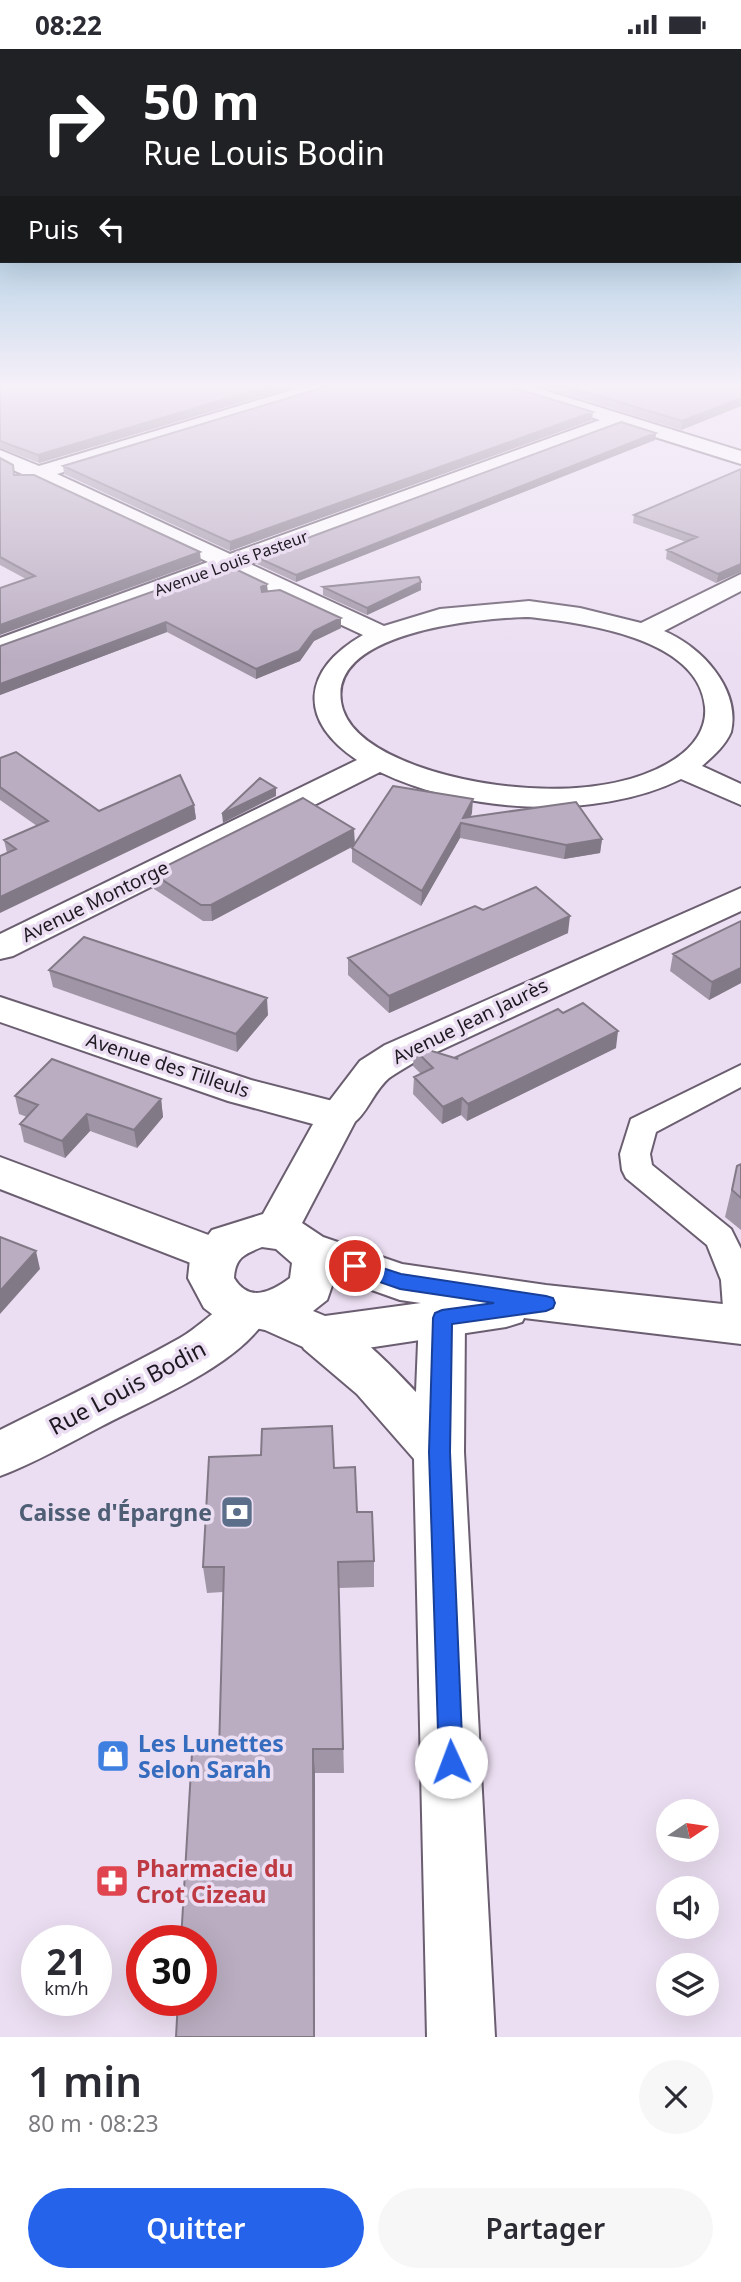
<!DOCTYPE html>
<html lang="fr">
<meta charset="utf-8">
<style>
body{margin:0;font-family:"Noto Sans",sans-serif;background:#f7f7f7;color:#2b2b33;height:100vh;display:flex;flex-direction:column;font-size:26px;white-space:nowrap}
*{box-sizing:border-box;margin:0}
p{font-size:23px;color:#7c7c81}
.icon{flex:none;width:38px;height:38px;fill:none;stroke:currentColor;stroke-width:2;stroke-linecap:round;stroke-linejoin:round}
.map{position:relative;height:1988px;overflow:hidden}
.drawer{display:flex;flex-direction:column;background:#fff;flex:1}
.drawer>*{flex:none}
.guide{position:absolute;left:0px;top:0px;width:742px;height:214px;box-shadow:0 7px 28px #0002;background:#202124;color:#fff;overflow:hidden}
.needle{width:46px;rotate:77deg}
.fabs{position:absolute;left:656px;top:1750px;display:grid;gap:14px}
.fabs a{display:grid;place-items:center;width:63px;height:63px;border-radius:50%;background:#fff;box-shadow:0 7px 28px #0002;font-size:35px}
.speed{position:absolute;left:21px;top:1876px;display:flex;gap:14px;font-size:35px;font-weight:700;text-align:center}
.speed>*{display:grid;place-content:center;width:91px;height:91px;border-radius:50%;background:#fff;box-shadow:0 7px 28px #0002;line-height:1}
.speed small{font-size:18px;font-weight:400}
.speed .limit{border:10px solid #d22;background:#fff;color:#111}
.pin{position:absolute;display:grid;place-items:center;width:60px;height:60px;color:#fff;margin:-30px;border:4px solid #fff;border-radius:50%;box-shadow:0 2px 7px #0007}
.me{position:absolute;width:77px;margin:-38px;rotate:358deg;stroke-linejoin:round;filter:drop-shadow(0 0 5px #0008)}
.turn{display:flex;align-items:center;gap:24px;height:147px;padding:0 28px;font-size:32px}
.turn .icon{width:91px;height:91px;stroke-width:2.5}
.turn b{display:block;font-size:49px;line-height:60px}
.then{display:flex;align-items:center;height:66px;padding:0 28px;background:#0003;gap:14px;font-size:26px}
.round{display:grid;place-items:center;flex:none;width:74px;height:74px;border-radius:37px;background:#f7f7f7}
.headline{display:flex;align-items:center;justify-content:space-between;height:119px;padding:0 28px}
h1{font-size:42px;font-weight:600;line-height:52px}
.cta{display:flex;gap:14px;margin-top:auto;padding:14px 28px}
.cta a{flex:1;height:80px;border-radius:42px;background:#2563eb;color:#fff;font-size:28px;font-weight:600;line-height:80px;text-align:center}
.cta a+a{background:#f7f7f7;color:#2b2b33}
.status{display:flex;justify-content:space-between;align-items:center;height:49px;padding:0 35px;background:#fff;direction:ltr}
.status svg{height:19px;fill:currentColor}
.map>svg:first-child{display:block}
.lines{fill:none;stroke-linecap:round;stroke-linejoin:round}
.lane-casing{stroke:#6a5e70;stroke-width:4}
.street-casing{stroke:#6a5e70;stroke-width:4}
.secondary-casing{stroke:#6a5e70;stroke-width:4}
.lane{fill:#fff;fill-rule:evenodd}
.street{fill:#fff;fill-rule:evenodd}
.secondary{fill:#fff;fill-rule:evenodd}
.wall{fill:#a095a6}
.shaded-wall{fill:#827987}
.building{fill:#baadc1;stroke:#827987;stroke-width:2}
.route{fill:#2563eb;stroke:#184099;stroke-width:2}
.labels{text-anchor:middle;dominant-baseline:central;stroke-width:7;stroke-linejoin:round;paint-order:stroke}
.far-street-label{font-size:16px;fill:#1e1921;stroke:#ebdef2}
.street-label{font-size:19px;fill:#1e1921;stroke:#ebdef2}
.near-street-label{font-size:23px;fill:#1e1921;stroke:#ebdef2}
.near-service-label{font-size:23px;font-weight:bold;fill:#4e5e75;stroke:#ebdef2;text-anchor:end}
.near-shop-label{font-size:23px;font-weight:bold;fill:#366cbe;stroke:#ebdef2;text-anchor:start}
.near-health-label{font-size:23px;font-weight:bold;fill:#be3a42;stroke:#ebdef2;text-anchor:start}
</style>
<div class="status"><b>08:22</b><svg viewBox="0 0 49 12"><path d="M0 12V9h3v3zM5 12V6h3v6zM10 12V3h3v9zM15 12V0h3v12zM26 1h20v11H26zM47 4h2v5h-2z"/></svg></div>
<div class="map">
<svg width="741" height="1988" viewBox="0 0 741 1988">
<rect width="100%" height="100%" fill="#ebdef2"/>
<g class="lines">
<defs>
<path id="lane" d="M741,1016V1038L656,1083L650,1105L652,1116L731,1180L741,1200V1286L729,1282L724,1272L721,1231L707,1196L626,1129L622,1121L620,1105L631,1070Z"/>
<path id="street" d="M315,334H344L342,338L57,425L230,505L600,371L495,338L493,334H521L741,402V415L620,377L250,515L384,577L440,560L529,552L580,559L641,574L741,525V542L664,582C700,597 741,639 731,683C725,697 713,707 702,717L741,735V756L681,730C596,772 465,764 380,723L13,907L0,910V885L357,711C297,671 302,621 363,586L228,523L0,606V589L208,513L35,432L24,431L22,425L0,415V401L39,417ZM529,568C582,574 699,588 705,658C707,680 693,698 675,710C608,754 489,743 417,717C390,707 353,690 343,661C318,582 483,569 529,568Z
M741,839V862L413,1014C405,1019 396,1024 389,1029C365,1050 364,1088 324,1077L318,1067L360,1012L385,996Z
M0,1108L230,1194L236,1206L230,1218L214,1223L0,1140Z
M247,1245L263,1250L270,1263C243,1315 153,1350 102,1377C69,1394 35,1414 0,1427V1381C60,1351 121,1322 180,1289C204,1275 221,1253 247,1245Z
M442,1250L459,1256L465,1269L464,1403L495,1988H427L414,1410L357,1345L304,1300L297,1287L304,1274C309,1272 315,1268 320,1268C345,1267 399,1325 416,1343L419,1269L425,1256Z"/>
<path id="secondary" d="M0,948L251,1031L352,1057L358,1067L302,1174L323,1188L402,1215L546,1236L741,1257V1295L524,1269L522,1273L506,1278L321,1306L265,1281L221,1272L204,1259L188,1229L190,1210L212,1181L263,1165L313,1075L228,1052L0,973ZM262,1198L276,1200L292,1214L290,1229C271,1243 249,1254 234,1229C235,1209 244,1205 262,1198ZM335,1228L400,1251L421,1254L325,1267L313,1262L327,1251Z"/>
</defs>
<use href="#lane" class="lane-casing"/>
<use href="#street" class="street-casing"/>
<use href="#secondary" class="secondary-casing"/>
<use href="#lane" class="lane"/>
<use href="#street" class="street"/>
<use href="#secondary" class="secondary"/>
</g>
<path class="wall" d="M0,334H306L39,414L0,399Z
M530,334H741V357L681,381Z
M592,371L230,502L64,425L63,417Z
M656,384L655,391L296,533L257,515L256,508Z
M0,409L14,426L201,513L26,530L0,516Z
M741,420L716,534L666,510L667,501L686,493L633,474L634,466Z
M421,533V541L367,566L323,546V538Z
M268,542L341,579L314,592L300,612L256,630L167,583L0,646V597Z
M0,709L99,762L194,756L196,770L7,804L4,791L37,777L0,751Z
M472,764L471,767L602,790L600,804L564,810L460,789L421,857L352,813V799L354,797L212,872H203L154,840L152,824L355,795Z
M483,861L568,884L389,964L348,926V909Z
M741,872V934L709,951L670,922L673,905Z
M49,921L268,966L237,1003L53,938Z
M616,999L467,1072L461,1066L442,1075L413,1045L414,1028L421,1025L413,1017L414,1000L456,1009Z
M15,1047L161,1050L163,1068L137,1099L90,1082L65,1109L24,1093L20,1075L27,1068L19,1065Z
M741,1115V1181L725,1168L737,1117Z
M334,1419L357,1463L374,1512V1538L339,1539L344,1724H315L219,1703L223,1543L207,1544L203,1518Z"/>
<path class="shaded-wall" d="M279,334H306L39,414L38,406Z
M741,349V357L681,381L682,372Z
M593,363L592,371L230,502V493Z
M656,384L655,391L296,533V526Z
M200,503L201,513L0,586V576Z
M741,515V523L716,534L718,525Z
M421,533V541L367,566V559Z
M267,535L268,544L261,547V538Z
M341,569V579L314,592L300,612L256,630V620L314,582Z
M166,573L167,583L0,646V635Z
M276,739V747L223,774L222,765Z
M473,750L472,764L466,776L463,769Z
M194,756L196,770L0,864V848Z
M461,774L460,789L421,857L422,842Z
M354,780L355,796L212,872L211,856Z
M602,790L600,804L564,810L566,796Z
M570,867L568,884L389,964V947Z
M741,919V934L709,951L712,933Z
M267,949L268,966L237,1003L236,985Z
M618,982L616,999L467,1072L468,1055Z
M462,1049L461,1066L442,1075L443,1058Z
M161,1050L163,1068L137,1099L134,1081Z
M87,1065L90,1082L65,1109L62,1092Z
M36,1202L40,1220L0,1265V1242Z
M313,1700L315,1724V1988H314Z"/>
<path class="building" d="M0,334H279L38,406L0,392Z
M338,334H499L593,363L230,493L63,417Z
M556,334H741V349L682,372Z
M621,373L656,384L296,526L256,508Z
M0,409L13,416L14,426H34L200,503L0,576V539L35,527L0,508Z
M741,420V515L718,525L667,501L697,488L634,466Z
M227,516L267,535L261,538L262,543L280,541L341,569L314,582L299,602L256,620L166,573L0,635V597Z
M419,528L421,533L367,559L323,538Z
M16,703L99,762L180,726L194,756L0,848V807L16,800L4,791L48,772L0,738V709Z
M260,729L276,739L222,765Z
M393,737L473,750L463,769L576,753L602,790L566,796L461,774L422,842L352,799Z
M303,749L354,780L211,856H201L152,824Z
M536,838L570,867L389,947L348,909L475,857L483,861Z
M741,872V919L712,933L673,905Z
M84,888L267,949L236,985L49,921Z
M583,954L618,982L468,1055L462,1049L443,1058L414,1028L433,1019L414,1000L419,998L458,1010L456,1008L558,960L563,964Z
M52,1010L161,1050L134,1081L87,1065L62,1092L20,1075L38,1056L15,1047Z
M741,1115V1149L732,1141L737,1117Z
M0,1188L36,1202L0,1242Z
M332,1377L334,1419L355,1418L357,1463H372L374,1512L338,1513L343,1700H313L314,1988H176L178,1951H201V1892H181L192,1704L219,1703L224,1518H203L209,1408L261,1406L262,1380Z"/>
<linearGradient id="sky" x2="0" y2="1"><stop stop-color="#64aacc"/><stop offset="0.55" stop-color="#f6f0f9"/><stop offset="1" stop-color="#f6f0f9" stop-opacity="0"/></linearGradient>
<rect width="741" height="612" fill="url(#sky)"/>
<path class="route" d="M355,1210L401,1225L546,1247L553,1249L555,1254L553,1259L546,1262L452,1275L450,1403L463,1713L460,1721L451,1725L442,1721L439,1713L429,1403L433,1269L435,1264L442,1261L494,1254L400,1240L348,1222L345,1217L348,1212Z"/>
<defs>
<symbol id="bank-square" viewBox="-11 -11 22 22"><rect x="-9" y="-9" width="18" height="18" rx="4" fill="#5c6f8a" stroke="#ebdef2"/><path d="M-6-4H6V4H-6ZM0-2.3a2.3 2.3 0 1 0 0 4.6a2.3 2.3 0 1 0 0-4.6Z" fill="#fff"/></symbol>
<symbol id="shop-square" viewBox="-11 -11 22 22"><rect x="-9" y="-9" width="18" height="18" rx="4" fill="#3f7fe0" stroke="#ebdef2"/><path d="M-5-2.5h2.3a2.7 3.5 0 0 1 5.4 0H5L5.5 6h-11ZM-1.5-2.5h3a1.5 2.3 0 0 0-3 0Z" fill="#fff"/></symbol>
<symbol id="pharmacy-square" viewBox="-11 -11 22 22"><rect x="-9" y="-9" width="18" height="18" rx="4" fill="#e0444e" stroke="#ebdef2"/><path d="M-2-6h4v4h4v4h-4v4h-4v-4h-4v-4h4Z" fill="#fff"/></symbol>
</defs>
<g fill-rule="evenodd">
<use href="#bank-square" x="218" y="1444" width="38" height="38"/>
<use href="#shop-square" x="94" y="1688" width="38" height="38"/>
<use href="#pharmacy-square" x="93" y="1813" width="38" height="38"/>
</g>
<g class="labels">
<g class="far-street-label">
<text transform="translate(231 514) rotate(-20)">Avenue Louis Pasteur</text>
</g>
<g class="street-label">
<text transform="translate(95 852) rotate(-26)">Avenue Montorge</text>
<text transform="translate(470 972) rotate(-26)">Avenue Jean Jaurès</text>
<text transform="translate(168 1016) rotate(18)">Avenue des Tilleuls</text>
</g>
<g class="near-street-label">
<text transform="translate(127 1338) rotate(-28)">Rue Louis Bodin</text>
</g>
<g class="near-service-label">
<text x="212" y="1463">Caisse d'Épargne</text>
</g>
<g class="near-shop-label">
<text x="138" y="1694">Les Lunettes<tspan x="138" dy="26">Selon Sarah</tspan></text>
</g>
<g class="near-health-label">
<text x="136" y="1819">Pharmacie du<tspan x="136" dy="26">Crot Cizeau</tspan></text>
</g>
</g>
</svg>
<div class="fabs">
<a><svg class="needle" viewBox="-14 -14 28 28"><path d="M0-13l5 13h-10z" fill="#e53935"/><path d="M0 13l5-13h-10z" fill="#7c7c81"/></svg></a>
<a><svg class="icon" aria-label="sound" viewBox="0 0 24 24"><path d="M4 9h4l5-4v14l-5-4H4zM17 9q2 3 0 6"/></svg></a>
<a><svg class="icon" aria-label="layers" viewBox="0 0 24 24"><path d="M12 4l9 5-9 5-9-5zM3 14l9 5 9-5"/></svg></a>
</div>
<div class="speed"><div>21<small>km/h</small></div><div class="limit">30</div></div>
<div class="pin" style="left:355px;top:1217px;background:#d93025"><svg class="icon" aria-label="arrive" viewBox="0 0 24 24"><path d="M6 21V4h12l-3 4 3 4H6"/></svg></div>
<svg class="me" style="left:451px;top:1713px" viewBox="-20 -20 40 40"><circle r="19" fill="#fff"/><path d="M0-13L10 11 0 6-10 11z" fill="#2563eb"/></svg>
<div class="guide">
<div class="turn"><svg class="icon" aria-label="right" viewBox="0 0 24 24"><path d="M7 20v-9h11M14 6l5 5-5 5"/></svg><div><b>50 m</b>Rue Louis Bodin</div></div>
<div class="then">Puis<svg class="icon" aria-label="left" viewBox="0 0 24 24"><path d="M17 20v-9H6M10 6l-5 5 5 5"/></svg></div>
</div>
</div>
<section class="drawer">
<div class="headline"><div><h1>1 min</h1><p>80 m · 08:23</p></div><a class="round"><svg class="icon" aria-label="close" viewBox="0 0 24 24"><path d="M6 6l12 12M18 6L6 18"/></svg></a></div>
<div class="cta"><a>Quitter</a><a>Partager</a></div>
</section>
